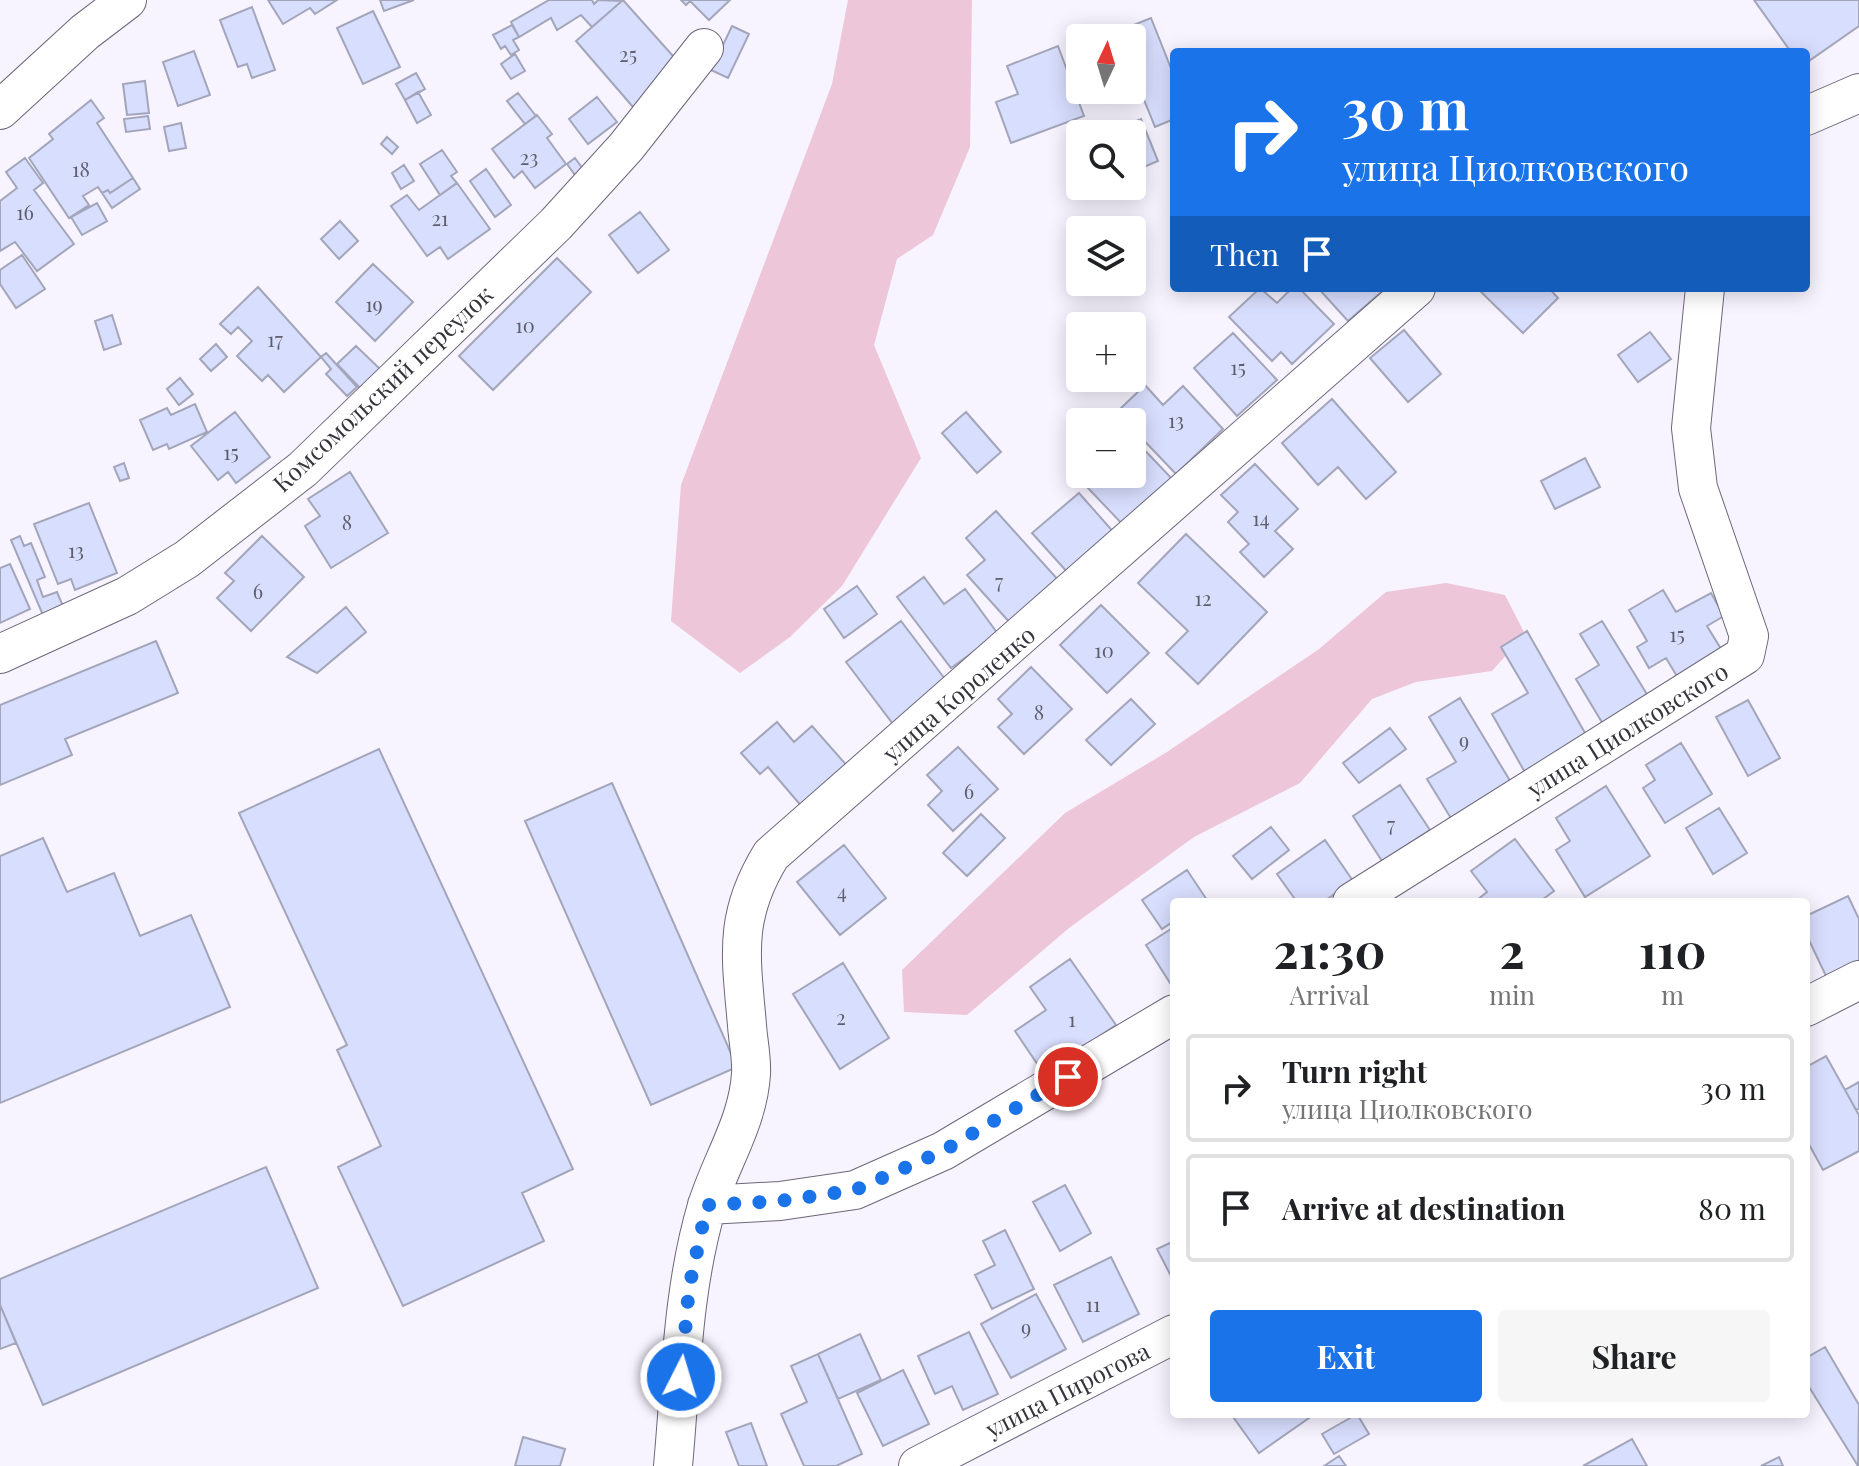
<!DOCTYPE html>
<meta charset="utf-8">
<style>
body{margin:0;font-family:"Playfair Display",serif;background:#f6f6f6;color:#202124;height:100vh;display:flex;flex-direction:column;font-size:30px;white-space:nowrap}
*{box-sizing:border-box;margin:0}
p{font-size:26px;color:#757577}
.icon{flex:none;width:44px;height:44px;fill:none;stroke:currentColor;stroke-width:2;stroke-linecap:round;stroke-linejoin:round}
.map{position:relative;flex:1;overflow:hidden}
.panel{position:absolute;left:1170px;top:898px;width:640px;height:520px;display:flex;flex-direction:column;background:#fff;border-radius:8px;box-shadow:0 4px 20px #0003}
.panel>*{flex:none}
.top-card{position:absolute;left:1170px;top:48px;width:640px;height:244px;border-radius:8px;box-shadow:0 4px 20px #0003;background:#1a73e8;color:#fff;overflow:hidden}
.needle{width:52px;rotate:4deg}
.fabs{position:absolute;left:1066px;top:24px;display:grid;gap:16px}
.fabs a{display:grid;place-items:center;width:80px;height:80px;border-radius:8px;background:#fff;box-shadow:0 4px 20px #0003;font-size:40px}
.pin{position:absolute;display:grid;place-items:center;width:68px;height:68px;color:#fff;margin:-34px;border:4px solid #fff;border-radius:50%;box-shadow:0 2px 8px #0007}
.me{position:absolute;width:88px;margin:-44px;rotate:5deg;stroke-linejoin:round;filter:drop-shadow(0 0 6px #0008)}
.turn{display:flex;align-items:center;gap:28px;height:168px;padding:0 40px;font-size:36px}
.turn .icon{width:104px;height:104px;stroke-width:2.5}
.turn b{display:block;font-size:56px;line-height:68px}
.then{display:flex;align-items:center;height:76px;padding:0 40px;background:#0003;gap:16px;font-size:30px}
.eta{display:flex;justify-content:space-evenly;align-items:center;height:136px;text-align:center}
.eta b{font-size:48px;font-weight:700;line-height:56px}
.cta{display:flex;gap:16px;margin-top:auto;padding:16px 40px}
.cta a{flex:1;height:92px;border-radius:8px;background:#1a73e8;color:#fff;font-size:32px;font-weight:700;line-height:92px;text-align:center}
.cta a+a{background:#f6f6f6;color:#202124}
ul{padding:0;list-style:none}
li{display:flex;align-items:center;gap:24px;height:108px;margin:0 16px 12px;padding:0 24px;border:4px solid #e0e0e0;border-radius:8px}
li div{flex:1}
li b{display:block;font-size:30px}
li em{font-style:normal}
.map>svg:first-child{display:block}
.green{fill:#eec6d9}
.building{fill:#d8defd;stroke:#a3a6ba;stroke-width:2}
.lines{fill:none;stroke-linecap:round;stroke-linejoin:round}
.minor-casing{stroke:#6d6779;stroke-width:40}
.minor{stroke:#fff;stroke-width:38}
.route{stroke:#1a73e8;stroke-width:14;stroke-dasharray:0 25.2}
.labels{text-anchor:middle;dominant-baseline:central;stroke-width:6;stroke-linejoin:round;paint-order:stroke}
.number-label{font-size:20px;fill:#5e5e6c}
.street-label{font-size:24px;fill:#36343c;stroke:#fff}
</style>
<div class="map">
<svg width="1859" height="1466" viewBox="0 0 1859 1466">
<rect width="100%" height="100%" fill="#f7f3ff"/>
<path class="green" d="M848,0H972L970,147L933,235L897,259L874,345L921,458L842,586L790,637L740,673L671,621L681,485L832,84Z
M1446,583L1505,595L1525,634L1492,671L1416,682L1372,699L1300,783L1194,837L1069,928L967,1015L904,1012L902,970L1065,813L1167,752L1319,649L1386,592Z"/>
<path class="building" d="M268,0H337L315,14L310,8L283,24Z
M380,0H414L384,11Z
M549,0H592L594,4L598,0L622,1L592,27L581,15L557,30L551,18L519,37L511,22Z
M623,0L681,65L633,107L576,41Z
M681,0H730L709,20L690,1L686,5Z
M1754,0H1859V26L1806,63V52H1791Z
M252,7L275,70L252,78L247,64L238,67L220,20Z
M373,11L400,67L363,84L337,28Z
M1151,18L1174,76V119L1155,127L1140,90L1105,103L1100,90H1132V38H1101Z
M512,25L519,37L513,40L519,50L511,55L505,46L501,49L493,35Z
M732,26L749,34L728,78L711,70Z
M1058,46L1084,116L1011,143L996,102L1018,94L1007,66Z
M194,51L210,95L178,106L163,62Z
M515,54L525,71L511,79L501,64Z
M416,73L425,89L405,100L396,84Z
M145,81L149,113L127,115L123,84Z
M418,92L431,115L417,123L405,100Z
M518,93L536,116L525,124L507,101Z
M597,97L617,122L588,144L569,119Z
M91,100L104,118L97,123L133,178L110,193L108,190L102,193L98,187L83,196L89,205L69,218L29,158L53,139L49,134Z
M537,115L552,134L547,138L566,164L535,188L522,171L514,178L492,149Z
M148,116L150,129L126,132L124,119Z
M1141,119L1158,161L1132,172V134H1105Z
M181,123L186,148L169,151L164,127Z
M387,137L398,147L392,154L381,144Z
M442,150L457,172L451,176L457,183L440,195L420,164Z
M25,158L43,183L34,190L74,244L37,271L15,242L0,251V201L17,188L6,172Z
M575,158L596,187L588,193L567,164Z
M404,165L414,181L401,189L392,173Z
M486,169L511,205L495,217L470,181Z
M133,178L140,189L112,208L102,193L108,190L110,193Z
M457,183L490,229L448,259L440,247L427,256L391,206L407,195L419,210Z
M97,203L107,221L82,235L71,217Z
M640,212L669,250L638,273L609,235Z
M340,221L358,241L339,259L321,239Z
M22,255L45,289L16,308L0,284V270Z
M557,258L591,292L493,390L459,356Z
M373,264L413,302L375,341L336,302Z
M258,287L321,357L284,392L268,375L262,381L237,356L252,341L238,327L231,334L220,324Z
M1260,288L1277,303L1292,288H1299L1334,324L1292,364L1281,352L1272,361L1229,317Z
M1318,288H1386L1348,321Z
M1477,288H1549L1558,298L1523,333Z
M112,315L121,344L104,350L95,321Z
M1404,330L1441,374L1408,402L1370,358Z
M1650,332L1671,359L1638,382L1618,355Z
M1233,333L1277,380L1237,416L1194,368Z
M216,344L227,357L211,371L200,359Z
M356,346L380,369L361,389L337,364Z
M326,353L357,387L347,396L326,374L331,369L321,357Z
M180,378L193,394L179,405L167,389Z
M1145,385L1163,405L1183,386L1223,429L1176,474L1132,428V422H1126L1117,412Z
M1332,399L1396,472L1366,499L1338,467L1318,485L1282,443Z
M195,404L207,432L169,449L167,444L153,450L140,420L167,408L171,415Z
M235,412L270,457L236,483L228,472L218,480L191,446Z
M966,412L1001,452L977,473L942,433Z
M1136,441L1175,482L1127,529L1087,487L1101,474H1132V444Z
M1585,458L1600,487L1555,509L1541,481Z
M124,463L129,478L120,481L114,467Z
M1255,464L1298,509L1275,531L1293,549L1264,577L1240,552L1249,544L1228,522L1238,512L1221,495Z
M350,472L388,533L331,568L305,526L320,516L308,499Z
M1079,493L1116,535L1069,574L1032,533Z
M89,503L117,573L75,590L71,579L58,584L34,524Z
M996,511L1060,582L1012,625L967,575L985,560L966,538Z
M1186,534L1267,612L1198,684L1166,653L1188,631L1138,583Z
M20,536L24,546L31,543L45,577L37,580L43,597L57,592L68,618L48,627L11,540Z
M262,536L304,577L251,631L217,598L234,581L225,573Z
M10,564L30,609L0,623V568Z
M924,577L944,604L965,589L998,634L951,668L897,597Z
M857,586L877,614L844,638L824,609Z
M1663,590L1676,612L1711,593L1724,616L1707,626L1726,657L1681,683L1666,658L1649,668L1637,647L1647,641L1629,610Z
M1101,605L1149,653L1107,693L1060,645Z
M346,607L366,632L317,673L287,657Z
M901,621L948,683L893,724L846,662Z
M1602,621L1648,696L1603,724L1576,679L1599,665L1580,634Z
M1527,631L1589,740L1527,776L1492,714L1528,693L1501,647Z
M156,641L178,693L65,739L72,755L0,785V705Z
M1031,667L1072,709L1024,754L998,727L1012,714L998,699Z
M1460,698L1512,784L1452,820L1427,779L1456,762L1429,717Z
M1131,699L1155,724L1111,765L1086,740Z
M1748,700L1780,758L1748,776L1716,717Z
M777,722L794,742L812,726L849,768L803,808L768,767L760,774L741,753Z
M1390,728L1406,749L1359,783L1343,763Z
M1681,743L1712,794L1665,823L1643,788L1655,780L1646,765Z
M958,747L998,789L953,831L928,805L942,791L927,775Z
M379,749L573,1169L522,1193L544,1241L403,1306L338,1167L381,1146L337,1050L347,1045L239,813Z
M612,783L737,1067L651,1105L525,821Z
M1400,785L1430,830L1382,861L1353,816Z
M1606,786L1650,856L1585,897L1556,850L1570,841L1556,818Z
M1719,808L1747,853L1713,874L1686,828Z
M981,814L1005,838L967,876L943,853Z
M1271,827L1289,850L1252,879L1233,856Z
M43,838L67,892L114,873L140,936L191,915L230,1007L0,1103V856Z
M1515,839L1554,891L1539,902H1479L1477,900L1487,892L1471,871Z
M1325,840L1353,881L1323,902H1297L1277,874Z
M844,845L886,898L840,935L797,882Z
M1187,870L1207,900L1174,902V921L1162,929L1142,900Z
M1848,896L1859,919V961L1826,976L1806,934V916Z
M1174,927V980L1170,983L1146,945Z
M1070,959L1116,1025L1044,1074L1015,1031L1046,1010L1030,987Z
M843,963L889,1038L840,1069L793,994Z
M1826,1056L1859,1115V1151L1823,1170L1806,1139V1067Z
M1859,1082V1109L1856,1110L1845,1090Z
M266,1167L318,1288L43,1405L0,1305V1279Z
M1065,1185L1091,1233L1060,1251L1033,1202Z
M1005,1230L1034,1289L992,1309L975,1275L995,1265L983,1241Z
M1174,1241V1277L1172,1278L1157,1249Z
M1111,1257L1139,1314L1083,1342L1054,1285Z
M1036,1294L1066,1349L1011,1378L981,1324Z
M0,1305L16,1343L0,1349Z
M969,1332L998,1394L963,1410L952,1386L935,1394L918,1356Z
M860,1334L881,1380L838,1399L818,1354Z
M1825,1347L1859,1405L1858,1466L1806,1382V1358Z
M818,1354L862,1454L836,1466H804L781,1414L807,1402L791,1366Z
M903,1370L929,1424L883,1446L857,1393Z
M1231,1414H1306L1309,1418L1259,1453Z
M1357,1414L1369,1434L1334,1454L1322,1434Z
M751,1423L767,1466H739L726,1432Z
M523,1437L565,1449L560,1466H515Z
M1632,1439L1647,1466H1583Z
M1339,1456L1346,1466H1324Z
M1779,1457L1783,1466H1761Z"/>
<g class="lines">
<defs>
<path id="minor" d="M0,110L85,32L127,0
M1806,116L1859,93
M0,654L127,596L187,559L303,469L556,224L626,147L704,48
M1352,902L1745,655L1749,636L1698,488L1691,428L1705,288
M1806,1007L1859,980
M707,1205L780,1201L855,1190L943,1151L1174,1014
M673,1466C681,1380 682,1290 707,1206C721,1161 748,1122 751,1074C752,1058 748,1041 747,1025C741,956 733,917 771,855L1416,288
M918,1466L1174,1334"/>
</defs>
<use href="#minor" class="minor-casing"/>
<use href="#minor" class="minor"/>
</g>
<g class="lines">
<path class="route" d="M681,1377L689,1288L707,1205L780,1201L855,1190L943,1151L1068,1077"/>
</g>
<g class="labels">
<g class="number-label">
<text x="628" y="53">25</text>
<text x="529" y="156">23</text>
<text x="81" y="168">18</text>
<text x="25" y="211">16</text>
<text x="440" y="217">21</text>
<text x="374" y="303">19</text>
<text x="525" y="324">10</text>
<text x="275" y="338">17</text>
<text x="1238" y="366">15</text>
<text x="1176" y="419">13</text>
<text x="231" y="451">15</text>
<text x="1261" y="517">14</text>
<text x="347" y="521">8</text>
<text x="76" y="549">13</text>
<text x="999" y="580">7</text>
<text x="258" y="590">6</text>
<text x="1203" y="597">12</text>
<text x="1677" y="633">15</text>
<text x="1104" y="649">10</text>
<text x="1039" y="711">8</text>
<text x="1464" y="739">9</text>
<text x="969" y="790">6</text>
<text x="1391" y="823">7</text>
<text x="842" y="890">4</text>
<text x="841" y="1016">2</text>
<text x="1072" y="1018">1</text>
<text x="1093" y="1303">11</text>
<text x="1026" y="1326">9</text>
</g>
<g class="street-label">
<text transform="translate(382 388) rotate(-43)">Комсомольский переулок</text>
<text transform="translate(958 693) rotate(-41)">улица Короленко</text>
<text transform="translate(1627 729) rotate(-32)">улица Циолковского</text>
<text transform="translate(1067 1389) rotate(-27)">улица Пирогова</text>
</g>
</g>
</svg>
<div class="fabs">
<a><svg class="needle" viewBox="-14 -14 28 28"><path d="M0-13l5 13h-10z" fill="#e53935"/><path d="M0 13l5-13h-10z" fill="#757577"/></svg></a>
<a><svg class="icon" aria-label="search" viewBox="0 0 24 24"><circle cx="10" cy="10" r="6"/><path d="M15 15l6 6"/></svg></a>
<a><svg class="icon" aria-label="layers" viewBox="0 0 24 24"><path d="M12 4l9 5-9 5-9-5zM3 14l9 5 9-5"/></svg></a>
<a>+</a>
<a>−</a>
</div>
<div class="pin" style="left:1068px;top:1077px;background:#d93025"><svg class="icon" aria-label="arrive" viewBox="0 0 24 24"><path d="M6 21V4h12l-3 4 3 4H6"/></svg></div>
<svg class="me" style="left:681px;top:1377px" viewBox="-20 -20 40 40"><circle r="17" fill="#1a73e8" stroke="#fff" stroke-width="3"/><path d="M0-11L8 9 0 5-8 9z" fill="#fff"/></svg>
<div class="top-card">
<div class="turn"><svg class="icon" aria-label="right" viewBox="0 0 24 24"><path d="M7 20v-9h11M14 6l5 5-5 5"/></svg><div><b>30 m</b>улица Циолковского</div></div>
<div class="then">Then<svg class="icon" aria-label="arrive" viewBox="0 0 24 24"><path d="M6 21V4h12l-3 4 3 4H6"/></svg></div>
</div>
<section class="panel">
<div class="eta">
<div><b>21:30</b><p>Arrival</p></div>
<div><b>2</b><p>min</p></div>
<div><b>110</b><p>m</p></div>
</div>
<ul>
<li><svg class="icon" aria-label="right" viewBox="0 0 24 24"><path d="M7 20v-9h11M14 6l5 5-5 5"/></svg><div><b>Turn right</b><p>улица Циолковского</p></div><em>30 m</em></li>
<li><svg class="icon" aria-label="arrive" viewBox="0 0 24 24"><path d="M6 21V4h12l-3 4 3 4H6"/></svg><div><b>Arrive at destination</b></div><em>80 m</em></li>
</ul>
<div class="cta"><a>Exit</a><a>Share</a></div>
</section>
</div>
